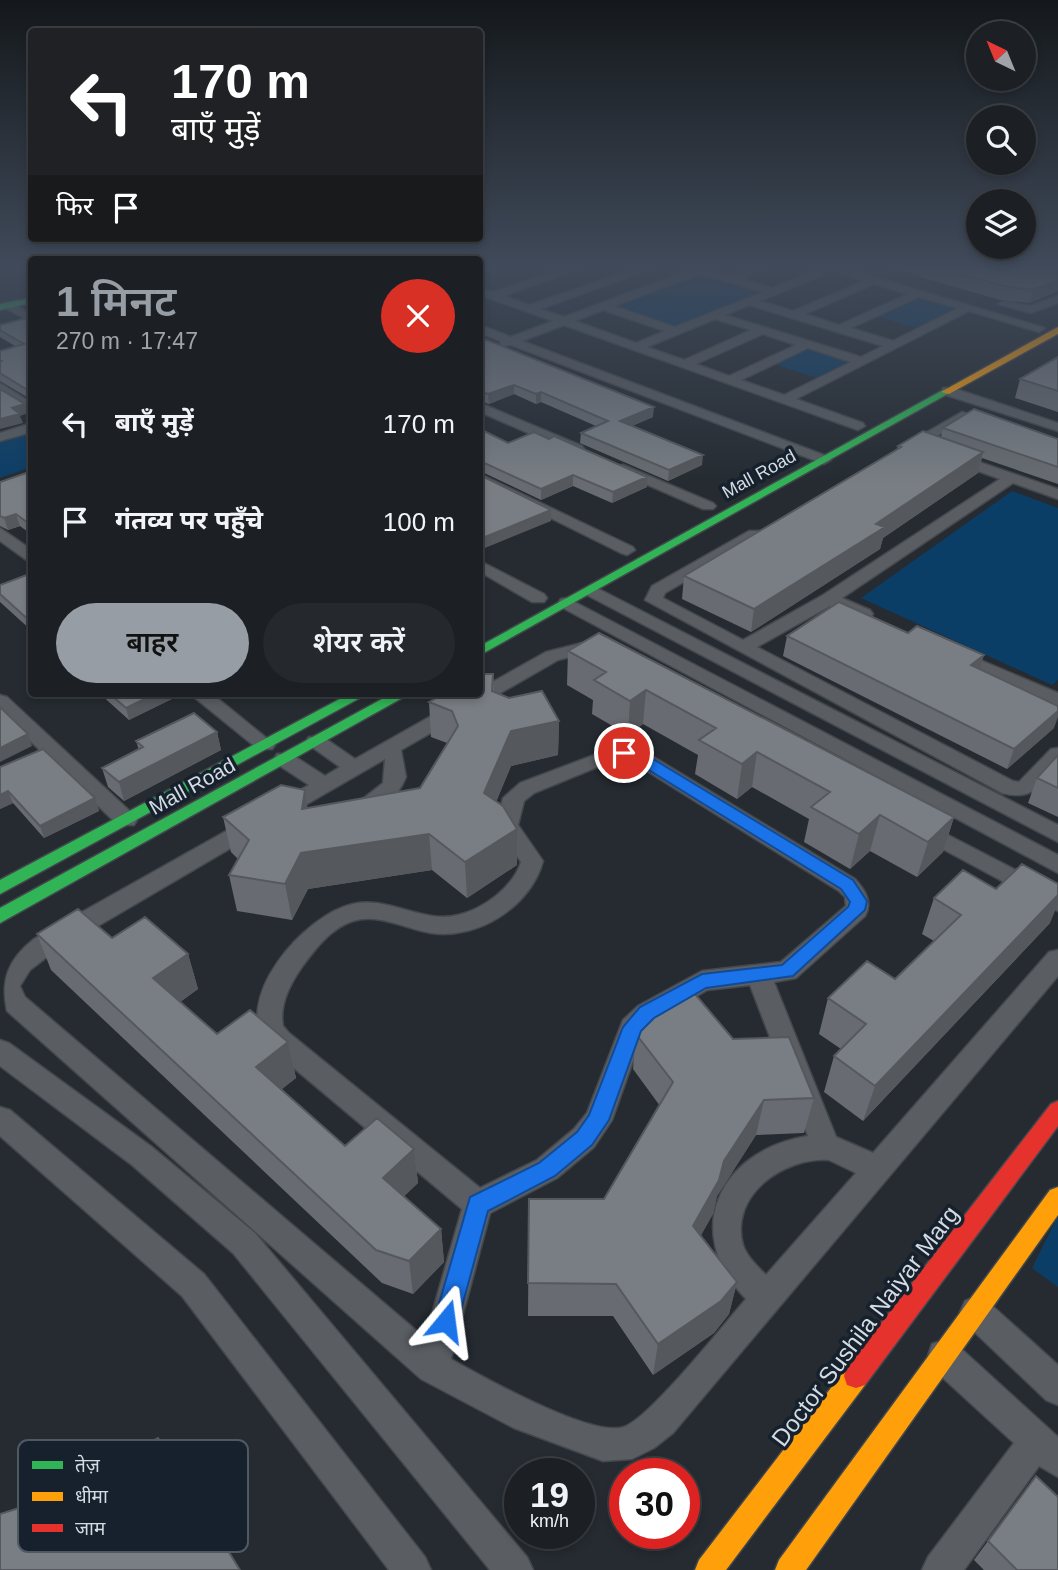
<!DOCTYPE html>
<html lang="hi">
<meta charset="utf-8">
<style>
body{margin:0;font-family:Arial,"Noto Sans Devanagari",sans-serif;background:#25282d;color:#f1f3f6;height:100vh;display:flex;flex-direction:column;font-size:26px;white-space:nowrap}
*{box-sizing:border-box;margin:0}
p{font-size:23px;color:#a0a3a7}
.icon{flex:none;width:38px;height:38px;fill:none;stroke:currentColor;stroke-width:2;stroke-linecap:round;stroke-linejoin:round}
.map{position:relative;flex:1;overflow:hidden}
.side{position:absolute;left:28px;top:256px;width:455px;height:441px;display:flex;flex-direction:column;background:#1c2025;border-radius:7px;box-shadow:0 4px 10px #0003,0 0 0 2px #3a3e42}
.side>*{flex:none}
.guide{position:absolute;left:28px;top:28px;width:455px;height:214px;border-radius:7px;box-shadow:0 4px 10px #0003,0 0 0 2px #3a3e42;background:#202124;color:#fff;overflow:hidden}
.needle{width:46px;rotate:317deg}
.controls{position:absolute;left:966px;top:21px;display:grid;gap:14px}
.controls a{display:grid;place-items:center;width:70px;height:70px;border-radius:50%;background:#1c2025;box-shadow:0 4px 10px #0003,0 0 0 2px #3a3e42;font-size:35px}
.speed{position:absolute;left:504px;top:1458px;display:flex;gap:14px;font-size:35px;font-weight:700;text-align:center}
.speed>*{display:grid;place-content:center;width:91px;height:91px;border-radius:50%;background:#1c2025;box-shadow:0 4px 10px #0003,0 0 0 2px #3a3e42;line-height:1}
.speed small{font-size:18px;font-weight:400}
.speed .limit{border:10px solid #d22;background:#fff;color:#111}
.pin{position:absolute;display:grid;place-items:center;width:60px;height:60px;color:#fff;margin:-30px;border:4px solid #fff;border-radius:50%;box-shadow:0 2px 7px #0007}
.me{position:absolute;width:77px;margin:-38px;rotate:16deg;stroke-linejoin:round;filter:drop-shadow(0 0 5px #0008)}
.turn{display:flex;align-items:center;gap:24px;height:147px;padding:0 28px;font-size:32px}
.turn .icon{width:91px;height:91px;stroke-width:2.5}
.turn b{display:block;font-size:49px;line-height:60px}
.then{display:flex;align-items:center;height:66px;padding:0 28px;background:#0003;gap:14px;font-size:26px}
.round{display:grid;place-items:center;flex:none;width:74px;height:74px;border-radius:37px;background:#25282d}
.overview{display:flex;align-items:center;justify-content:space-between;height:119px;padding:0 28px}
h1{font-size:42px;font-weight:600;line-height:52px;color:#969da5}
.button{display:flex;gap:14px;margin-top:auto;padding:14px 28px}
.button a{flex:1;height:80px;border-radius:42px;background:#969da5;color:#111;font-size:28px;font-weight:600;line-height:80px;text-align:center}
.button a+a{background:#25282d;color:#f1f3f6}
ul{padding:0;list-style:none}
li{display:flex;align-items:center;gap:21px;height:98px;padding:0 28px}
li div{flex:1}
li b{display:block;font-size:26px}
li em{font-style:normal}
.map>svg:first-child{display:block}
.green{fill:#0b3e67}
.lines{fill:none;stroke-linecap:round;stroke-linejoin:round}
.street-casing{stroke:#42484d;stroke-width:3}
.fast-casing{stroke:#42484d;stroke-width:3}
.slow-casing{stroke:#42484d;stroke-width:3}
.jam-casing{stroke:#42484d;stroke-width:3}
.street{fill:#5a5e63;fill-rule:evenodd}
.fast{fill:#30b455;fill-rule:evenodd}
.slow{fill:#ff9f0a;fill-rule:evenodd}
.jam{fill:#e5322d;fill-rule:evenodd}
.wall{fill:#686c72}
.shaded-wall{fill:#55585c}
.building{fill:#797e84;stroke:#55585c;stroke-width:2}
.route{fill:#1a73e8;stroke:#114b97;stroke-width:2}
.labels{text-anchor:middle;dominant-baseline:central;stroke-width:7;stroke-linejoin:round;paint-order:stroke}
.far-street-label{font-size:18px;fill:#d3dbe3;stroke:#16212d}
.street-label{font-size:21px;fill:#d3dbe3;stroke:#16212d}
.near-street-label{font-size:24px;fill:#d3dbe3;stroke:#16212d}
.key{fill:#16212d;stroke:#4f5964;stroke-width:2}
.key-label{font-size:19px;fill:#d3dbe3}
</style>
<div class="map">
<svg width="1058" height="1570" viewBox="0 0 1058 1570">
<rect width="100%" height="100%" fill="#252b31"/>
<path class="green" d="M703,274L763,291L673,327L613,308Z
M920,296L959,307L915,328L876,316Z
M807,348L850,361L817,378L774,364Z
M31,430V467L0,478V440Z
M1012,491L1058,508V680L1052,685L861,598Z
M1058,1216V1287L1032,1268Z"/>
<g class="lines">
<defs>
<path id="street" d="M18,265H32V273Z
M498,265L497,267L480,273V267Z
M573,265H589L504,296L529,305L646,265H662L540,309L564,317L703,265H718L710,270L732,276L758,265H773L743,279L773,288L821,268L816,265H834L1045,328L1039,332L969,311L796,399L863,423L865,426L858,430L564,325L522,341L829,457L831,460L824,464L511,345L501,346L500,341L480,333V325L511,337L553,321L480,295V288L493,292ZM832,271L864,281L793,311L760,301ZM700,274L763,292L675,327L614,306ZM874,284L908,294L839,325L805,314ZM919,297L958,308L893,341L851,328ZM749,305L883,346L861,357L725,315ZM603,310L665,331L636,343L575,321ZM715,319L751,330L684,360L647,347ZM763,334L796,345L729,376L696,364ZM808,348L851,362L784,395L741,380Z
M1058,296V303L1031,313L998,304L1004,301L1030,306Z
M3,303H11L32,314V322L3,307Z
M0,383L32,403V413L0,393Z
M943,388H953L1058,423V431L943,394Z
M480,403L582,446L584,449L572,452L480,412Z
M962,412L996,422L989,426L964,420L913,450L901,447Z
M32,423V432L0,441V433Z
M953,453L1058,489V499L1013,483L842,598L870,610L873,614L870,618H858L830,606L757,647L1013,781L1019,782L1051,749L1058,748V766C1039,786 1032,801 1002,793L645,600L652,586L749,531H761V537L665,593L663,598L743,640L823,595L1000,479L948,460V454Z
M623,465L713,503L716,506L713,509H703L618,472V466Z
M480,474L633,547L635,550L627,555L621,553L480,483Z
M0,528L32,550V564L0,541Z
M480,561L544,594L547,598L544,602H532L480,572Z
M591,585L1058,825V842L585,594L582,590Z
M567,598L1058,855V873L561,607L558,603L561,599Z
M582,643L606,654L597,659L581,654L558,660L401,750L406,777C398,797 376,820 353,814L350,809L383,783L385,759L288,815H272L269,810L272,805L309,785L277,764L274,759L277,754H291L325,776L340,767L309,745L306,741L309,737H323L355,759L472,693H480V689L546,652Z
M954,649L1058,693V706L948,658L945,654L948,650Z
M189,693H211L275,745L272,749H258Z
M0,695L7,697L134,815L137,820L134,825H118L0,712Z
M610,749L642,750L855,879C865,890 873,902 865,916L796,978L774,982L836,1137L873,1153L1049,952L1058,950V976L673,1433L654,1448L632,1459L603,1461L514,1428L421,1379L7,1011C0,979 9,959 34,939L244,821H260L263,826L260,831L52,953L30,970L20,986L25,997L425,1338L462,1209L270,1048C227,1002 305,914 353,904C389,896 423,924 458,915C484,909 513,887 521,862L496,826L503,798L520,783ZM612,761H631L839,891L845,897L846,906L781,962L702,971L638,1006L623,1020L587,1113L574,1129L537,1160L480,1188L289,1033L283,1026C279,1005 290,984 302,967C315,949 331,928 353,921C379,913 406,929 431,933C478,940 531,906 543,861L518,825L524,801L534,793ZM750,985L808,1136C720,1150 680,1231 746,1299C724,1324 650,1418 624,1427C591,1438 483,1377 451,1359L490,1213L557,1178L594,1147L612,1120L643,1033L656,1020L707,990ZM829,1160L856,1173L766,1275C758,1267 747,1257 743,1245C729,1195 784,1157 829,1160Z
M921,821L1058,892V911L913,833L910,828L913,823Z
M0,1040L9,1043L152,1147L255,1233L527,1557L533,1570H490L233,1253L132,1165L0,1066Z
M0,1107L10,1110L204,1274L425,1557L431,1570H389L182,1296L0,1136Z
M976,1296L987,1301L1058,1365V1405L1046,1400L965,1323L960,1312L965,1301Z
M944,1340L956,1344L1058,1437V1477L1039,1466L964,1570H922L928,1557L1014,1443L932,1368L928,1356L932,1344Z"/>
<path id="fast" d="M32,298V303L0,310V304Z
M943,390L951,392L480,655V646Z
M351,693H369L0,894V880Z
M393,693H411L0,923V908Z"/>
<path id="slow" d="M1058,327V334L949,394L941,392Z
M1058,1187V1215L806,1570H775L779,1560L1050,1190Z
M856,1364L865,1367L868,1376L865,1385L726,1570H695L699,1560L847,1367Z"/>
<path id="jam" d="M1058,1101V1126L865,1385L856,1388L847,1385L844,1376L847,1367L1051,1104Z"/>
</defs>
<use href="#street" class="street-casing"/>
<use href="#fast" class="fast-casing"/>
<use href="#slow" class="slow-casing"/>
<use href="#jam" class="jam-casing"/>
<use href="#street" class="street"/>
<use href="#fast" class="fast"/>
<use href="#slow" class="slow"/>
<use href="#jam" class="jam"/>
</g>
<path class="wall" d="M880,265H979L1009,274L1011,265L1035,268L1036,265H1058V291L1030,303L1000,300Z
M30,317L32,400L0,381V351L15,346L0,337V325Z
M480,339L653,417L632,426L702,465L668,481L580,443L581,433L596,426L541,402L536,404L514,394L489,404L480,401Z
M1058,357V412L1015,398L1020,379Z
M943,428L1058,439V484L982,458L978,473L883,538L880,549L751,632L682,599L684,576L897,449L898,446L941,437Z
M480,429L508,443L647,487L612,503L573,486L541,500L480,471Z
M32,471V535L20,526L8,530L0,526V482Z
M32,573V631L0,602V585Z
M787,636L979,669L1054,728L1007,769L783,656Z
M568,651L954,817L943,852L917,877L870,851L850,869L804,842L809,819L752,787L737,799L695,774L698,755L643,724L628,735L592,714L593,700L567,685Z
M493,674L494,692L559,721L558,755L511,766L496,802L517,829V865L467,898L432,870L308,889L292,920L237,911L229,875L238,859L231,852L223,817L305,790L307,808L420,788L447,743L431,737L429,702Z
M99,693H184L129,720Z
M217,732L221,750L124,801L108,787L102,768L139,750L136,741Z
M1058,755V817L1028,803L1037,778Z
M0,767L95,798L99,811L44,838L13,803L0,809Z
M934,898L1050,923L863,1121L824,1092L834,1056L841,1049L819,1034L828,998L895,979L934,941L922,934Z
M37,934L112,938L188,954L198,989L180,1002L217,1034L288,1042L296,1078L281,1089L345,1146L414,1149L418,1183L404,1196L441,1229L444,1262L413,1294L382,1283L51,970Z
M636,1034L733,1039L814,1098L804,1133L756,1135L717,1196L713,1214L701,1235L737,1282L729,1314L714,1333L653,1375L613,1316H528L529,1199H604L660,1106L633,1069Z
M1036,1476L1058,1570H984L974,1560Z"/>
<path class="shaded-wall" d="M0,265H16L0,269Z
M1058,280V291L1030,303L1033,290Z
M514,385V394L489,404L488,394Z
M541,392V402L536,404V394Z
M25,404L28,413L20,416L23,423L0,429V419L12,408Z
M482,407V417L480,418V408Z
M654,407L653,417L620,431V421Z
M983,452L978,473L883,538L880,549L751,632L754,609L876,524Z
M703,455L702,465L668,481L669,470Z
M573,475V486L541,500V489Z
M647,477V487L612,503L613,492Z
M551,510V521L480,550V539Z
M16,514L20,526L8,530L4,518Z
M984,655L978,675L971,665Z
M646,690L643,724L628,735L630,701Z
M157,693H184L129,720L126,708Z
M301,693H310L301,697Z
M1058,711V717L1054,728L1007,769L1014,749Z
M559,721L558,755L511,766L485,828L484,793L511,731Z
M217,732L221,750L124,801L119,782Z
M28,734L32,746L0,762V748Z
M757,752L752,787L737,799L742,764Z
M305,790L310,825L302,809Z
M8,791L13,803L0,809V795Z
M95,798L99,811L44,838L40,826Z
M880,815L870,851L850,869L859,834Z
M954,817L943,852L917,877L928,842Z
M517,829V865L467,898L465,862Z
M429,834L432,870L308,889L292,920L285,884L301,853Z
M1058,895V904L1050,923L863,1121L875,1086Z
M188,954L198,989L164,1014L153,978Z
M288,1042L296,1078L265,1103L256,1067Z
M764,1100L756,1135L717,1196L713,1214L687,1260L693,1226L724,1161Z
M414,1149L418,1183L388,1212L383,1178Z
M441,1229L444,1262L413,1294L409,1261Z
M737,1282L729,1314L714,1333L653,1375L658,1344Z"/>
<path class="building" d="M928,265H980L1013,275L1021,271L1012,265H1026L1058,274V280L1033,290L1004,286Z
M30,317L32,318V398L31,392L0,373V362L1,361H0V351L24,344L0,330V325Z
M482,338L654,407L620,421L703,455L669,470L581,433L608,421L541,392L536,394L514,385L488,394L480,391V339Z
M1058,357V391L1020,379Z
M0,389L25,404L12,408L20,414L0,419Z
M974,409L1058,439V467L943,428Z
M480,429L508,443L534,432L549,439L554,436L647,477L613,492L573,475L541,489L480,461Z
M923,431L983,452L876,524L885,527L754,609L684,576L901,447L898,446Z
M32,471V526L16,514L4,518L0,516V482Z
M480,475L551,510L480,539Z
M32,573V623L0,594V585Z
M839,602L908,633L917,626L984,655L971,665L1058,706V711L1014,749L787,636Z
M599,633L954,817L928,842L880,815L859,834L811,807L830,792L757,752L742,764L699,740L716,728L646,690L630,701L594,680L606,672L568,651Z
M480,674H493L492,691L509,698L542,691L559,721L511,731L484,793L503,806L517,829L465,862L429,834L301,853L285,884L229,875L249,840L223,817L281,785L305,790L302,809L420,788L458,726L452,711L429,702L445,693H480Z
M109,693H157L126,708Z
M0,707L28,734L0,748Z
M194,713L217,732L119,782L102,768L143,747L136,741Z
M43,749L95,798L40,826L8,791L0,795V767Z
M1058,755V788L1037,778Z
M1022,864L1058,884V895L875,1086L834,1056L866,1024L828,998L867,961L895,979L961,915L934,898L963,870L996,889Z
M78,909L112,938L145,917L188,954L153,978L217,1034L250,1010L288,1042L256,1067L345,1146L377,1118L414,1149L383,1178L441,1229L409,1261L376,1250L37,934Z
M695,994L733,1039L789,1037L814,1098L764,1100L724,1161L719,1180L693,1226L737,1282L721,1301L658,1344L616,1284L528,1283L529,1199H604L673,1082L636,1034L642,1019Z
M158,1438L240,1570H0V1514L41,1501Z
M1036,1476L1058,1497V1570H1017L988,1541Z"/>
<linearGradient id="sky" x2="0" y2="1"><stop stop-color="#14181b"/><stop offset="0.55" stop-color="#404a5a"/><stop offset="1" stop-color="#404a5a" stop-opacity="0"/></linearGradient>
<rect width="1058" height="485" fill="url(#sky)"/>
<path class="route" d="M624,748L640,751L853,880L867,901L865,910L793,976L706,988L654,1018L641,1031L609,1120L592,1145L555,1176L488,1211L458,1321L454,1329L446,1333L437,1329L434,1321L470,1197L539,1163L577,1132L589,1115L623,1027L640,1007L702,974L782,965L848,907L850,902L841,889L631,759L618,757V750Z"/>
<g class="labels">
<g class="far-street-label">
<text transform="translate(759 474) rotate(-29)">Mall Road</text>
</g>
<g class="street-label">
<text transform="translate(192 786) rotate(-29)">Mall Road</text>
</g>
<g class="near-street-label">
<text transform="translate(865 1326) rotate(-53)">Doctor Sushila Naiyar Marg</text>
</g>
</g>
<rect x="18" y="1440" width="230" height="112" rx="10" class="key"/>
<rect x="32" y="1461" width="31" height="8" fill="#30b455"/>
<rect x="32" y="1492" width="31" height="9" fill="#ff9f0a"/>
<rect x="32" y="1524" width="31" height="8" fill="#e5322d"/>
<g class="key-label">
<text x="75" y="1472">तेज़</text>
<text x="75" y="1503">धीमा</text>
<text x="75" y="1535">जाम</text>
</g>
</svg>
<div class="controls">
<a><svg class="needle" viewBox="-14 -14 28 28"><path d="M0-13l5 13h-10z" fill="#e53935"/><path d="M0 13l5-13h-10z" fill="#a0a3a7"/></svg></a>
<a><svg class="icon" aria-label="search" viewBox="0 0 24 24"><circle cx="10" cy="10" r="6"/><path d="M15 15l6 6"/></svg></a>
<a><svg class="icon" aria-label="layers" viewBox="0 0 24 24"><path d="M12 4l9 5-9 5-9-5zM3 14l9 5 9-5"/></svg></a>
</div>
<div class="speed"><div>19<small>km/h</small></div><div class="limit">30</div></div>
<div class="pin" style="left:624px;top:753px;background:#d93025"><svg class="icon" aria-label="arrive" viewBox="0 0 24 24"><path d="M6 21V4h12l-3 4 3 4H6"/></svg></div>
<svg class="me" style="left:446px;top:1321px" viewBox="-20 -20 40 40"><path d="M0-17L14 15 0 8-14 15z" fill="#1a73e8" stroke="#fff" stroke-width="4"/></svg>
<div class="guide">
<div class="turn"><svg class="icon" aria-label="left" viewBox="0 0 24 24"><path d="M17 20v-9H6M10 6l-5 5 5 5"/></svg><div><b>170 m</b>बाएँ मुड़ें</div></div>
<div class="then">फिर<svg class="icon" aria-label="arrive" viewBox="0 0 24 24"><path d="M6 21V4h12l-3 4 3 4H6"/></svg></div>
</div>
<section class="side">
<div class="overview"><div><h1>1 मिनट</h1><p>270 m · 17:47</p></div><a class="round" style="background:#d93025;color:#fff"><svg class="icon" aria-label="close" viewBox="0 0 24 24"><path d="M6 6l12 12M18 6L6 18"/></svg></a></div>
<ul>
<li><svg class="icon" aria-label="left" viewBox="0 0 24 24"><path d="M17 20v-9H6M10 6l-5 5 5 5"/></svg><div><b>बाएँ मुड़ें</b></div><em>170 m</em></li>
<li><svg class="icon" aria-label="arrive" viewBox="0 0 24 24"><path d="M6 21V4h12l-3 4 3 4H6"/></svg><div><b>गंतव्य पर पहुँचे</b></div><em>100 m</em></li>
</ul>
<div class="button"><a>बाहर</a><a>शेयर करें</a></div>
</section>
</div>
